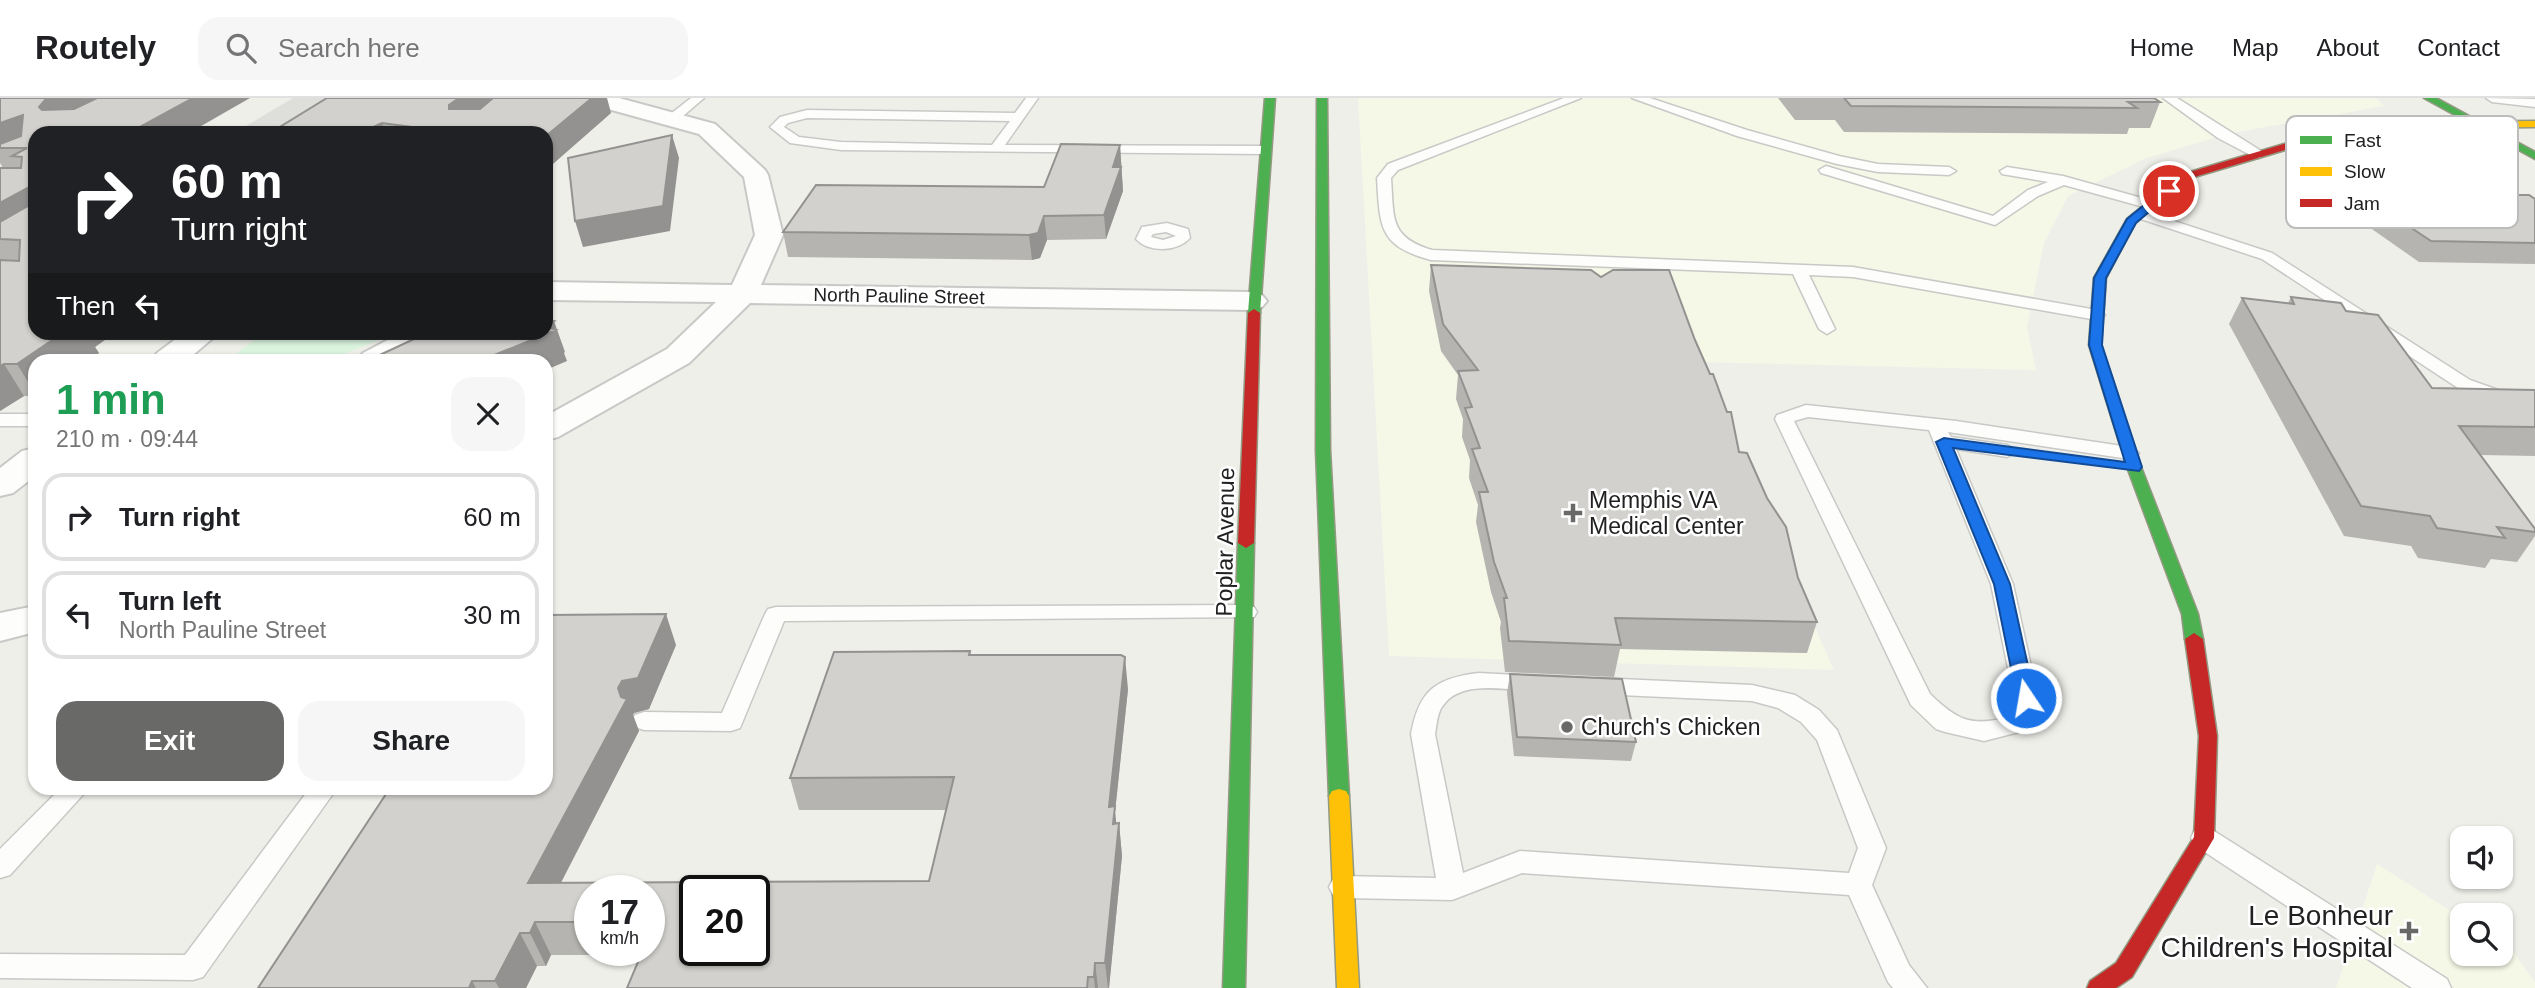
<!DOCTYPE html>
<meta charset="utf-8">
<style>
body{margin:0;font-family:Helvetica,sans-serif;background:#f6f6f6;color:#202124;height:100vh;display:flex;flex-direction:column;font-size:26px;white-space:nowrap}
*{box-sizing:border-box;margin:0}
p{font-size:23px;color:#757577}
.icon{flex:none;width:38px;height:38px;fill:none;stroke:currentColor;stroke-width:2;stroke-linecap:round;stroke-linejoin:round}
.map{position:relative;flex:1;overflow:hidden}
.drawer{position:absolute;left:28px;top:256px;width:525px;height:441px;display:flex;flex-direction:column;background:#fff;border-radius:21px;box-shadow:0 2px 5px #0004}
.drawer>*{flex:none}
.guide{position:absolute;left:28px;top:28px;width:525px;height:214px;border-radius:21px;box-shadow:0 2px 5px #0004;background:#202124;color:#fff;overflow:hidden}
.tools{position:absolute;left:2450px;top:728px;display:grid;gap:14px}
.tools a{display:grid;place-items:center;width:63px;height:63px;border-radius:14px;background:#fff;box-shadow:0 2px 5px #0004;font-size:35px}
.speed{position:absolute;left:574px;top:777px;display:flex;gap:14px;font-size:35px;font-weight:700;text-align:center}
.speed>*{display:grid;place-content:center;width:91px;height:91px;border-radius:50%;background:#fff;box-shadow:0 2px 5px #0004;line-height:1}
.speed small{font-size:18px;font-weight:400}
.speed .limit{border:4px solid #111;border-radius:10px;background:#fff;color:#111}
.pin{position:absolute;display:grid;place-items:center;width:60px;height:60px;color:#fff;margin:-30px;border:4px solid #fff;border-radius:50%;box-shadow:0 2px 7px #0007}
.me{position:absolute;width:77px;margin:-38px;rotate:348deg;stroke-linejoin:round;filter:drop-shadow(0 0 5px #0008)}
.turn{display:flex;align-items:center;gap:24px;height:147px;padding:0 28px;font-size:32px}
.turn .icon{width:91px;height:91px;stroke-width:2.5}
.turn b{display:block;font-size:49px;line-height:60px}
.then{display:flex;align-items:center;height:66px;padding:0 28px;background:#0003;gap:14px;font-size:26px}
.round{display:grid;place-items:center;flex:none;width:74px;height:74px;border-radius:21px;background:#f6f6f6}
.headline{display:flex;align-items:center;justify-content:space-between;height:119px;padding:0 28px}
h1{font-size:42px;font-weight:700;line-height:52px;color:#1e9e55}
.cta{display:flex;gap:14px;margin-top:auto;padding:14px 28px}
.cta a{flex:1;height:80px;border-radius:21px;background:#696967;color:#fff;font-size:28px;font-weight:700;line-height:80px;text-align:center}
.cta a+a{background:#f6f6f6;color:#202124}
ul{padding:0;list-style:none}
li{display:flex;align-items:center;gap:21px;height:88px;margin:0 14px 10px;padding:0 14px;border:4px solid #e0e0e0;border-radius:21px}
li div{flex:1}
li b{display:block;font-size:26px}
li em{font-style:normal}
header{display:flex;align-items:center;gap:42px;box-sizing:border-box;height:98px;padding:0 35px;background:#fff;border-bottom:2px solid #e0e0e0}
header strong{font-size:33px}
nav{display:flex;gap:38px;margin-inline-start:auto;font-size:24px}
.search{width:490px;height:63px;background:#f6f6f6;display:flex;align-items:center;gap:18px;box-sizing:border-box;padding:0 24px;border-radius:21px;color:#757577;font-size:26px}
.map>svg:first-child{display:block}
.residential{fill:#dededb}
.education{fill:#f5f7e7}
.park{fill:#daf4de}
.lines{fill:none;stroke-linecap:round;stroke-linejoin:round}
.lane-casing{stroke:#c8c8c6;stroke-width:3}
.street-casing{stroke:#c8c8c6;stroke-width:4}
.fast-casing{stroke:#939a82;stroke-width:3}
.slow-casing{stroke:#939a82;stroke-width:3}
.jam-casing{stroke:#939a82;stroke-width:3}
.lane{fill:#fdfdfc;fill-rule:evenodd}
.street{fill:#fdfdfc;fill-rule:evenodd}
.fast{fill:#4caf50;fill-rule:evenodd}
.slow{fill:#ffc107;fill-rule:evenodd}
.jam{fill:#c62828;fill-rule:evenodd}
.wall{fill:#b5b4b0;fill-rule:evenodd}
.shaded-wall{fill:#939290}
.building{fill:#d2d1cd;stroke:#939290;stroke-width:2;fill-rule:evenodd}
.route{fill:#1a73e8;stroke:#114b97;stroke-width:2}
.poi-dot{fill:#696967;stroke:#fff;stroke-width:2.5}
.labels{text-anchor:middle;dominant-baseline:central;stroke-width:5;stroke-linejoin:round;paint-order:stroke}
.far-street-label{font-size:19px;fill:#212121;stroke:#fff}
.poi-label{font-size:23px;fill:#212121;stroke:#fff;text-anchor:start}
.street-label{font-size:23px;fill:#212121;stroke:#fff}
.near-poi-label{font-size:28px;fill:#212121;stroke:#fff;text-anchor:end}
.key{fill:#fff;stroke:#bcbcbc;stroke-width:2}
.key-label{font-size:19px;fill:#212121}
</style>
<header>
<strong>Routely</strong>
<div class="search"><svg class="icon" aria-label="search" viewBox="0 0 24 24"><circle cx="10" cy="10" r="6"/><path d="M15 15l6 6"/></svg>Search here</div>
<nav><a>Home</a><a>Map</a><a>About</a><a>Contact</a></nav>
</header>
<div class="map">
<svg width="2535" height="890" viewBox="0 0 2535 890">
<rect width="100%" height="100%" fill="#efefea"/>
<path class="residential" d="M293,0H351L323,35H234Z"/>
<path class="education" d="M1358,0H2376L2384,8L2227,36L2144,61L2068,98L2044,145L2027,229L2036,272L1697,264L1834,572L1389,558Z
M2377,766L2462,820V856H2501V845L2511,851L2535,884V890H2336Z"/>
<path class="park" d="M263,235V234L389,235L372,245L328,262H228Z"/>
<g class="lines">
<defs>
<path id="lane" d="M691,0H704L676,24H668V18Z
M1026,0H1038L1005,47L1264,48L1271,52L1264,56L841,52L790,45L770,29L780,19L807,12L1015,15ZM807,20L1010,23L992,47L841,44L799,39L784,29L788,25Z
M1564,0H1581L1398,72L1391,80C1394,120 1389,139 1432,152L1853,169L2097,212L2105,217L2097,222L1853,179L1809,177L1835,231L1827,236L1819,231L1793,176L1431,162C1378,148 1380,128 1377,80L1388,66Z
M1632,0H1650L1747,32L1839,58L1878,66L1949,69L1956,73L1949,77L1878,74L1837,66L1737,38Z
M2163,0H2177L2266,56L2259,60L2254,59L2218,40Z
M2486,0L2535,1V9L2492,4Z
M1826,68L1993,118L2028,92L2048,84L2002,76L2000,73L2007,69L2063,78L2156,104L2158,107L2151,111L2064,87L2038,98L1995,127L1821,75L1819,72Z
M2140,112L2272,155L2470,282L2515,298L2535,300V310L2507,307L2458,290L2262,161L2135,119L2133,116Z
M1167,125L1188,131L1190,140C1177,154 1149,155 1136,141L1142,129ZM1166,134L1176,138L1163,142L1151,139L1153,136Z
M1806,307L1956,323L2129,349L2139,355L2129,361L1948,334L1951,339L2007,347L2017,353L2007,359L1956,351L2013,486L2038,600L2023,633L1984,643L1945,634L1936,631L1911,607L1775,321L1777,317ZM1808,319L1929,332L1991,486L2014,600L2005,620C1969,629 1955,620 1930,596L1794,323Z
M0,316H35V328H0Z
M1246,507L1254,509L1257,514L1254,519L784,523L740,630L731,633L644,632L635,629L632,623L635,617L644,614L722,615L765,516L768,511L776,509Z
M1479,575L1534,578L1542,580L1546,586L1542,592L1534,594C1508,592 1464,582 1445,605C1437,613 1437,626 1435,636L1463,775L1520,753L1849,775L1858,750L1817,642L1801,624L1778,610L1752,603L1598,596L1590,594L1586,588L1590,582L1598,580L1752,587L1795,597L1819,612L1837,632L1886,750L1872,787L1909,867L1927,890H1893L1888,884L1849,797L1522,775L1452,802L1343,800L1333,797L1329,789L1333,781L1343,778L1436,780L1411,636C1419,593 1435,580 1479,575Z
M61,690H89L10,777L0,780V751Z
M310,690H337L203,879L193,882L0,880V856L185,857Z
M2204,730L2214,733L2447,881L2451,890H2412L2194,747L2191,740L2194,733Z"/>
<path id="street" d="M573,0H619L715,26L765,72L768,77L783,137L761,187L1252,194L1262,197L1267,203L1262,209L1252,212L750,205L689,265L558,339L546,342V318L667,251L716,204L546,202V184L732,187L755,137L744,79L699,36L597,8L576,5Z
M185,234H220L187,262H152L157,255Z
M403,234H442L438,241L397,262H358L363,255Z
M35,350V378L13,395L0,398V370L22,353Z
M35,508V534L0,543V515Z"/>
<path id="fast" d="M1265,0H1275L1260,215L1254,219L1248,215Z
M1317,0H1327L1330,352L1349,698L1346,703L1339,705L1332,703L1329,698L1316,352Z
M2424,0H2436L2535,54V61Z
M2177,81L2186,83L2135,125L2106,180L2101,247L2141,369L2198,516L2203,541L2194,547L2185,541L2182,516L2127,369L2089,247L2094,180L2127,121Z
M1246,440L1254,445L1245,890H1223L1238,445Z"/>
<path id="slow" d="M2535,23V29L2438,30L2433,27L2438,24Z
M1339,691L1346,693L1349,698L1359,890H1337L1329,698L1332,693Z"/>
<path id="jam" d="M2438,24L2443,27L2441,29L2391,33L2295,49L2191,80L2185,85L2176,83L2183,76L2294,43L2391,27Z
M1254,211L1260,215L1254,445L1246,450L1238,445L1248,215Z
M2194,535L2203,541L2217,638L2214,740L2132,879L2116,890H2087L2090,883L2116,865L2194,739L2199,638L2185,541Z"/>
</defs>
<use href="#lane" class="lane-casing"/>
<use href="#street" class="street-casing"/>
<use href="#fast" class="fast-casing"/>
<use href="#slow" class="slow-casing"/>
<use href="#jam" class="jam-casing"/>
<use href="#lane" class="lane"/>
<use href="#street" class="street"/>
<use href="#fast" class="fast"/>
<use href="#slow" class="slow"/>
<use href="#jam" class="jam"/>
</g>
<path class="wall" d="M0,0L35,35V234H116L95,249L99,255L88,262H35V298H24L0,313V70H3L0,65Z
M327,0L611,15L546,72V35H270Z
M1778,0H2154L2160,4L2150,30H2129L2127,36L1844,34L1835,22H1795Z
M1120,47L1123,93L1106,141L1047,142L1040,160L1032,162L788,159L783,134L1044,89Z
M2388,86L2483,97L2535,101V166L2419,164L2349,115L2359,95L2383,96Z
M1431,167L1601,179L1695,242L1739,354L1817,524L1807,555L1620,551L1614,579L1505,574L1500,530L1501,524L1491,494L1476,424L1478,407L1469,380L1470,362L1462,339L1463,321L1456,301L1458,277L1441,253L1429,193Z
M2291,199L2346,213L2432,290L2535,292V358L2481,357L2535,431V438L2517,464L2491,461L2485,470L2418,460L2411,448L2344,438L2229,226L2242,200L2288,205Z
M676,547L649,611L634,615L633,617L639,633L561,785L929,783L946,712H799L790,680L970,553L971,557L1128,591L1115,714L1116,726L1119,725L1122,758L1109,890H627L641,857H551L546,868H537L526,890H258ZM590,793H649V852H590Z
M1510,576L1636,644L1631,663L1514,658L1507,595Z"/>
<path class="shaded-wall" d="M49,0H113L59,28L39,9L45,2Z
M193,0H250L189,35H129Z
M459,0H501L458,33L449,11V7Z
M592,0H607L611,15L546,72V38Z
M23,17L35,40L0,50V25Z
M382,25L386,35H360Z
M672,37L679,60L670,133L583,149L575,123Z
M1120,47L1123,93L1106,141L1104,117L1113,69Z
M35,86V123L0,141V105Z
M1044,118L1047,142L1040,160L1032,162L1029,137Z
M554,223L565,254L564,255L567,263L546,272V262H482L546,234V227Z
M64,234H116L95,249L99,255L88,262H35V295L17,266Z
M4,266L24,298L0,313V268Z
M666,516L676,547L649,611L634,615L633,617L639,633L544,817L528,785L618,590Z
M1125,559L1128,591L1115,714L1118,739L1119,725L1122,758L1109,890H1108L1105,865L1109,709Z
M535,824L551,857L546,868L530,835Z
M520,835L537,868L526,890H499L495,883Z
M1095,865L1098,890H1095L1094,879Z
M472,883L476,890H469Z"/>
<path class="building" d="M0,0H49L45,2L39,9L42,12L74,11L97,0H193L129,35H35V86L0,105V70H21L22,59L12,58L27,50H0V46L21,38L23,17L0,25Z
M327,0H459L449,7V11H480L493,0H592L546,38V35H458L382,25L360,35H270Z
M1844,0H2154L2160,4H2128L2137,10L1851,8Z
M672,37L663,108L575,123L568,60Z
M1061,46L1120,47L1113,69H1121L1104,117L1044,118L1038,135L1029,137L783,134L816,87L1044,89Z
M2388,86L2467,87L2483,97H2529L2535,101V145L2431,143L2359,95L2403,96Z
M35,104V234H64L17,266H4L0,268V162L19,163L20,142L0,141V124Z
M1431,167L1591,172L1601,179L1613,172H1669L1695,242L1710,276H1713L1727,314H1731L1739,354L1747,355L1767,400L1786,429L1798,480L1817,524L1615,520L1621,547L1509,543L1504,500H1507L1494,464L1479,394H1488L1472,351L1480,350L1465,310L1472,309L1458,273L1478,272L1443,226Z
M2291,199L2341,205L2346,213L2378,217L2432,290L2535,292V329L2459,328L2535,431V434L2497,429L2505,440L2437,430L2430,418L2361,408L2242,200L2294,206Z
M546,221L554,223L546,227Z
M546,229L556,232L482,262H369L429,234H546Z
M666,516L638,580L622,583L618,590L621,599L627,601L528,785L929,783L954,679L790,680L834,554L970,553L969,557H1121L1125,559L1109,709L1115,708L1113,726L1119,725L1105,865H1095L1094,879H1088L1087,890H627L643,852H649V839L655,824H649V793H590V824H535L530,835H520L495,883H472L469,890H258L390,690H546V517ZM695,793H754V852H695Z
M1510,576L1622,581L1636,644L1517,639Z"/>
<path class="route" d="M2165,90L2174,93L2136,125L2106,180L2102,247L2142,369L2139,373L1953,350L2010,486L2035,600L2032,605H2020L2017,600L1994,486L1936,344L1944,340L2125,364L2089,247L2094,180L2127,121Z"/>
<g class="poi-dot">
<path d="M1569.5 404.5h7v7h7v7h-7v7h-7v-7h-7v-7h7z"/>
<circle cx="1567" cy="629" r="7"/>
<path d="M2405.5 822.5h7v7h7v7h-7v7h-7v-7h-7v-7h7z"/>
</g>
<g class="labels">
<g class="far-street-label">
<text transform="translate(899 198) rotate(1)">North Pauline Street</text>
</g>
<g class="poi-label">
<text x="1589" y="402">Memphis VA<tspan x="1589" dy="26">Medical Center</tspan></text>
<text x="1581" y="629">Church's Chicken</text>
</g>
<g class="street-label">
<text transform="translate(1225 444) rotate(-89)">Poplar Avenue</text>
</g>
<g class="near-poi-label">
<text x="2393" y="817">Le Bonheur<tspan x="2393" dy="32">Children's Hospital</tspan></text>
</g>
</g>
<rect x="2286" y="18" width="232" height="112" rx="10" class="key"/>
<rect x="2300" y="38" width="32" height="8" fill="#4caf50"/>
<rect x="2300" y="69" width="32" height="9" fill="#ffc107"/>
<rect x="2300" y="101" width="32" height="8" fill="#c62828"/>
<g class="key-label">
<text x="2344" y="49">Fast</text>
<text x="2344" y="80">Slow</text>
<text x="2344" y="112">Jam</text>
</g>
</svg>
<div class="tools">
<a><svg class="icon" aria-label="sound" viewBox="0 0 24 24"><path d="M4 9h4l5-4v14l-5-4H4zM17 9q2 3 0 6"/></svg></a>
<a><svg class="icon" aria-label="search" viewBox="0 0 24 24"><circle cx="10" cy="10" r="6"/><path d="M15 15l6 6"/></svg></a>
</div>
<div class="speed"><div>17<small>km/h</small></div><div class="limit">20</div></div>
<div class="pin" style="left:2169px;top:93px;background:#d93025"><svg class="icon" aria-label="arrive" viewBox="0 0 24 24"><path d="M6 21V4h12l-3 4 3 4H6"/></svg></div>
<svg class="me" style="left:2026px;top:600px" viewBox="-20 -20 40 40"><circle r="17" fill="#1a73e8" stroke="#fff" stroke-width="3"/><path d="M0-11L8 9 0 5-8 9z" fill="#fff"/></svg>
<div class="guide">
<div class="turn"><svg class="icon" aria-label="right" viewBox="0 0 24 24"><path d="M7 20v-9h11M14 6l5 5-5 5"/></svg><div><b>60 m</b>Turn right</div></div>
<div class="then">Then<svg class="icon" aria-label="left" viewBox="0 0 24 24"><path d="M17 20v-9H6M10 6l-5 5 5 5"/></svg></div>
</div>
<section class="drawer">
<div class="headline"><div><h1>1 min</h1><p>210 m · 09:44</p></div><a class="round"><svg class="icon" aria-label="close" viewBox="0 0 24 24"><path d="M6 6l12 12M18 6L6 18"/></svg></a></div>
<ul>
<li><svg class="icon" aria-label="right" viewBox="0 0 24 24"><path d="M7 20v-9h11M14 6l5 5-5 5"/></svg><div><b>Turn right</b></div><em>60 m</em></li>
<li><svg class="icon" aria-label="left" viewBox="0 0 24 24"><path d="M17 20v-9H6M10 6l-5 5 5 5"/></svg><div><b>Turn left</b><p>North Pauline Street</p></div><em>30 m</em></li>
</ul>
<div class="cta"><a>Exit</a><a>Share</a></div>
</section>
</div>
